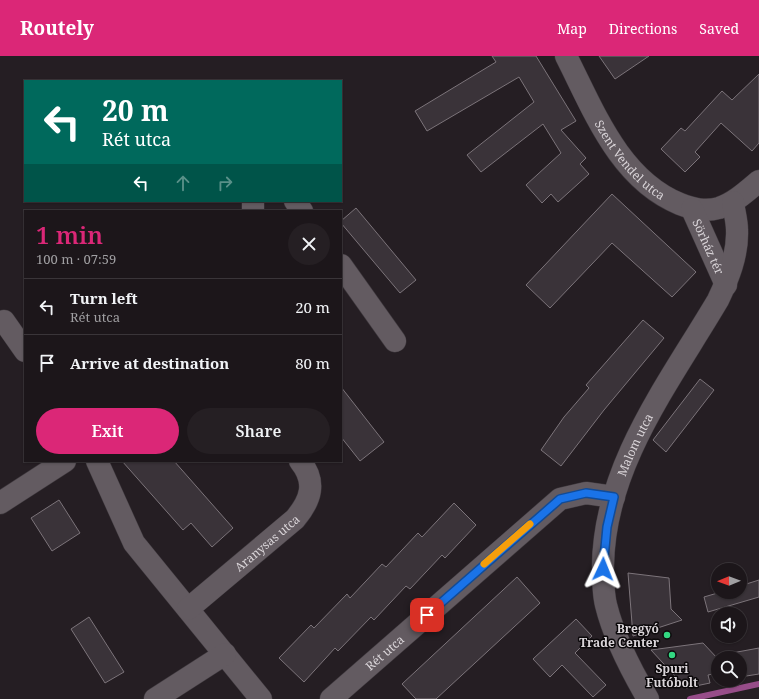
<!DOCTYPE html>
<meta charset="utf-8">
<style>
body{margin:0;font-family:"Noto Serif",serif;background:#251f23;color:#f1f3f6;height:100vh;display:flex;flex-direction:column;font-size:15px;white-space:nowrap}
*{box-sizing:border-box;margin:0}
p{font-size:13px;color:#a09fa2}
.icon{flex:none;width:22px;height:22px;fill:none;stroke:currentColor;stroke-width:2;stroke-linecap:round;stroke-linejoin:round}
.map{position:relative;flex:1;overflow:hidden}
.drawer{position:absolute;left:24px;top:154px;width:318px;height:252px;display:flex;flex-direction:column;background:#1c161a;border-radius:0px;box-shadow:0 1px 3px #0004,0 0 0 1px #3a3539}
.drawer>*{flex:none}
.hud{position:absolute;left:24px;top:24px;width:318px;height:122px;border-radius:0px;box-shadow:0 1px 3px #0004,0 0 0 1px #3a3539;background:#00695c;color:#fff;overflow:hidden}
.needle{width:26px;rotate:269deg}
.tools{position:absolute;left:711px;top:507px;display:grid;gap:8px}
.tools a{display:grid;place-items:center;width:36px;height:36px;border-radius:50%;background:#1c161a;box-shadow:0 1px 3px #0004,0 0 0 1px #3a3539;font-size:20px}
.pin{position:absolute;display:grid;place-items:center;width:34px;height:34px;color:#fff;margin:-17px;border-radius:8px;box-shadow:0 2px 6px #0006}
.me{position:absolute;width:44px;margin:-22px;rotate:2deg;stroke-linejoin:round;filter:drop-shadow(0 0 3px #0008)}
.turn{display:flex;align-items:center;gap:14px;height:84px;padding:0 12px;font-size:18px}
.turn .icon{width:52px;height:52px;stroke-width:2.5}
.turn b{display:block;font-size:28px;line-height:34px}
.lanes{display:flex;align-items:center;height:38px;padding:0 12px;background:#0003;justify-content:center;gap:20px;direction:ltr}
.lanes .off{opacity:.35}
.round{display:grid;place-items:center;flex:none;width:42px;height:42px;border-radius:21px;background:#251f23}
.headline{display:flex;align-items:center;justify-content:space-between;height:68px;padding:0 12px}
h1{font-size:24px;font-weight:600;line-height:30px;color:#db2777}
.cta{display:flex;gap:8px;margin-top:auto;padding:8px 12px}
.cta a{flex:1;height:46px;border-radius:24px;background:#db2777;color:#fff;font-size:16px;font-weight:600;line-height:46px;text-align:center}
.cta a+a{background:#251f23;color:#f1f3f6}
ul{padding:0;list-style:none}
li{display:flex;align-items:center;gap:12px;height:56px;padding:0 12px;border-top:1px solid #3a3539}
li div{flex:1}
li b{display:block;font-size:15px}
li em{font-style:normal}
header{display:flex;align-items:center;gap:24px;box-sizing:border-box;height:56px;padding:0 20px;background:#db2777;color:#fff}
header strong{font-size:19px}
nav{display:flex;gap:22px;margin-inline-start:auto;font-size:14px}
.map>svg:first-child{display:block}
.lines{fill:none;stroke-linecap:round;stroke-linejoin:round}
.stream{stroke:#974d89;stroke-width:6}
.building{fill:#3a3339;stroke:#7c747a}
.minor-casing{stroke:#3f393e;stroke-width:23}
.minor{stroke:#635b61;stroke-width:22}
.route-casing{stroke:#114b97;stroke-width:10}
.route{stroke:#1a73e8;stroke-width:7}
.slow{stroke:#f59e0b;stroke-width:7}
.poi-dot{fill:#33d882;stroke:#0c090b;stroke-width:1.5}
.labels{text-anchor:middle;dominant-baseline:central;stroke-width:3;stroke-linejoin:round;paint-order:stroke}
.street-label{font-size:12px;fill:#dad5d9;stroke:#0c090b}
.poi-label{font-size:12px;font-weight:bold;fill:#dad5d9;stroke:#0c090b;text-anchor:end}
</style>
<header>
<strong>Routely</strong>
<nav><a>Map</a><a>Directions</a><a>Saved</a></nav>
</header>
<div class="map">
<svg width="759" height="643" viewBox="0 0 759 643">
<rect width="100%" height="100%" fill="#251e23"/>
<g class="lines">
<path class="stream" d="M690,643L759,628"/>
</g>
<path class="building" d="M492,0H536L576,65L561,74L586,102L580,108L589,118L558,146L551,138L542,147L526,129L561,97L543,68L481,116L467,99L534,46L519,21L427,75L415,55L496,6Z
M599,0H649L615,23Z
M759,18V87L752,95L721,67L695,96L700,101L685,116L661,93L681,72L685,75L722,35L732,44Z
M612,138L696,216L672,241L612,187L550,252L526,229Z
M356,152L416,224L400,237L341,167V165Z
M643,264L664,282L604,354L561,410L541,394L564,361L589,332L586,329Z
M700,323L714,334L666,396L653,384Z
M341,331L384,386L360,405L341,381Z
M122,405H174L233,472L212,491L191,467L183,474Z
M59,444L80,477L52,495L31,462Z
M454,447L476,469L445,502L442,499L410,533L406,530L374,564L371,561L338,595L335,592L304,626L279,602L311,569L314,572L347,538L350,542L382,508L386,511L418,477L422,481Z
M628,517L669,522L671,553L682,564L633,580Z
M517,521L540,547L436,643H416L402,628Z
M759,524V541L708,556L704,541L721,536H740V530Z
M89,561L124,616L105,627L71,573Z
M576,563L592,580L575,597L606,629L593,641L562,609L550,621L533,603Z
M703,587L718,603V617L708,619L710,627L686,632L651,594Z
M759,592V618L740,621V602H722L721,599Z"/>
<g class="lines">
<defs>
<g id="minor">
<path id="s1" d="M566,0C594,55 619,123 680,148C693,153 705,156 719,152C734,147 746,136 759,125"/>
<path d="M295,145L302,155"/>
<path id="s2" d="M692,153L726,229"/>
<path d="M253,155V145"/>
<path d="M341,209L395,285"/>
<path d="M4,265L25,295"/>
<path d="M97,405L134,487L261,643"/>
<path d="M0,447L65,405"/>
<path id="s3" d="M188,553L295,463C311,444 317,426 300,405"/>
<path d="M155,643L225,598"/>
<path id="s4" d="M331,643L560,443L586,437L614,441"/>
<path id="s5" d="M648,643C631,614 614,582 606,549C603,537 603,523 603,510C604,410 669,327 718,244C728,223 738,199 737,174C737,165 734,155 733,146"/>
</g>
</defs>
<use href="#minor" class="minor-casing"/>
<use href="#minor" class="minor"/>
</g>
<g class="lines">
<defs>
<path id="route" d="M427,559L560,443L586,437L614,441L607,471L603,513"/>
</defs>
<use href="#route" class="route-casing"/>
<use href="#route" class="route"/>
<path class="slow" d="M484,508L530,468"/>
</g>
<g class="poi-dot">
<circle cx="667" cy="579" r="4"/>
<circle cx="672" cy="599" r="4"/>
</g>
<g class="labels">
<g class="street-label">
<text stroke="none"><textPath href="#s1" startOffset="123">Szent Vendel utca</textPath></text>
<text stroke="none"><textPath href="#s2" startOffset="41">Sörház tér</textPath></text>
<text stroke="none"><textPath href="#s5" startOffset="269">Malom utca</textPath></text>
<text stroke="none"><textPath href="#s3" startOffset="103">Aranysas utca</textPath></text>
<text stroke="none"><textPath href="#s4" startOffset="71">Rét utca</textPath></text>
</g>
<g class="poi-label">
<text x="659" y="572">Bregyó<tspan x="659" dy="14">Trade Center</tspan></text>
<text x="672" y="612" text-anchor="middle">Spuri<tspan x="672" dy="14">Futóbolt</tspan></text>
</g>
</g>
</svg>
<div class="tools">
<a><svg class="needle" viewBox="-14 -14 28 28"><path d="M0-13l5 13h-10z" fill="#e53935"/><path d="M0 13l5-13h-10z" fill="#a09fa2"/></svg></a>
<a><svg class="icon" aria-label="sound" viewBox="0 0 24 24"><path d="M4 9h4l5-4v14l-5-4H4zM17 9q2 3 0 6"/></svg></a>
<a><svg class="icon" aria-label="search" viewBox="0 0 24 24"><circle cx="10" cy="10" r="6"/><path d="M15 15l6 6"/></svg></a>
</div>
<div class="pin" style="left:427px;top:559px;background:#d93025"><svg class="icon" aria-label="arrive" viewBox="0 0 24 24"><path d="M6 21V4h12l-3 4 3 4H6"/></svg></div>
<svg class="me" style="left:603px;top:513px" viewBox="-20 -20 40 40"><path d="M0-17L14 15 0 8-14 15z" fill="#1a73e8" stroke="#fff" stroke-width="4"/></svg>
<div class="hud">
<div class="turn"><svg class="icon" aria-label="left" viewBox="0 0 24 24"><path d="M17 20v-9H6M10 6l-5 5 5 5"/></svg><div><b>20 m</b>Rét utca</div></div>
<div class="lanes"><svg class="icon" aria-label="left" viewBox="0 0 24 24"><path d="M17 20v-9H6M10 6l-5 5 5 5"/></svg><svg class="icon off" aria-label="ahead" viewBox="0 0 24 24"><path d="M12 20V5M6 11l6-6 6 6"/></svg><svg class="icon off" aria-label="right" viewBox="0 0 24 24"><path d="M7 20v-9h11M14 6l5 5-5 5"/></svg></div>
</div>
<section class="drawer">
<div class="headline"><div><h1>1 min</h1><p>100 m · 07:59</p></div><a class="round"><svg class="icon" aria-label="close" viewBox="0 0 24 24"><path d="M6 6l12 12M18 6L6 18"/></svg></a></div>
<ul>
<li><svg class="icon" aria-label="left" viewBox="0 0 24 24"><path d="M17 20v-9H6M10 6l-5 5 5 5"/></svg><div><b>Turn left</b><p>Rét utca</p></div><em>20 m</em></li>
<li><svg class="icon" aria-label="arrive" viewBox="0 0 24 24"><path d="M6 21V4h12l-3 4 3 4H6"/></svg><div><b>Arrive at destination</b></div><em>80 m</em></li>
</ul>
<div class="cta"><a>Exit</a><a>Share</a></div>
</section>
</div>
